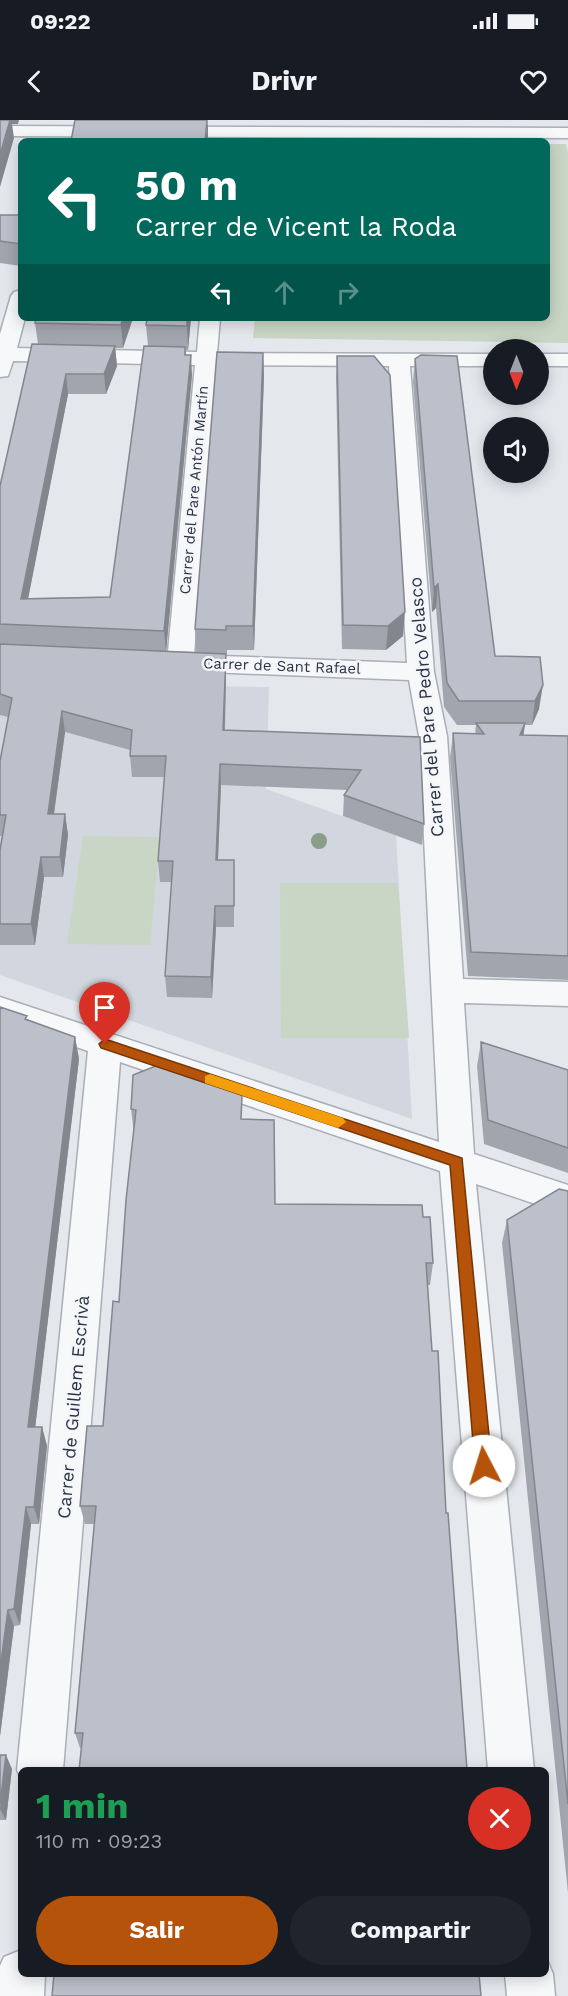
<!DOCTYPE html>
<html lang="es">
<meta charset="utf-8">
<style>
body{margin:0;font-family:"Work Sans",sans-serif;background:#20242c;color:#f1f3f6;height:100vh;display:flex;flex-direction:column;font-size:22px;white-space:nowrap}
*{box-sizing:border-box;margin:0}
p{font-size:20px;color:#9ea1a6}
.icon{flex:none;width:33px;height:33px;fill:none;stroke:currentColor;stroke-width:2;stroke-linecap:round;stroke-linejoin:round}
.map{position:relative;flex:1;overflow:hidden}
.side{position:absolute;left:18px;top:1647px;width:531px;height:210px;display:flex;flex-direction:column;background:#171b24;border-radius:9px;box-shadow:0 3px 15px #0003}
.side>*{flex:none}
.banner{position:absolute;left:18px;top:18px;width:532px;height:183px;border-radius:9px;box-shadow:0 3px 15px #0003;background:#00695c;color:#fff;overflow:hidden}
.needle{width:39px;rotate:180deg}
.tools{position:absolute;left:483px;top:219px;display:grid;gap:12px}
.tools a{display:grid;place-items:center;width:66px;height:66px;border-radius:50%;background:#171b24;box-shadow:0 3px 15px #0003;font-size:30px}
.pin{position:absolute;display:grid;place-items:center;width:51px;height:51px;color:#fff;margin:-62px -26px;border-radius:50% 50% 50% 0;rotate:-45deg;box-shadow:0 0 6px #0007}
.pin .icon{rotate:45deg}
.me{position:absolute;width:66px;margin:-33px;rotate:355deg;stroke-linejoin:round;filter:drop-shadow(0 0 4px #0008)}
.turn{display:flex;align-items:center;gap:21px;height:126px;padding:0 18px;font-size:27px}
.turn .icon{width:78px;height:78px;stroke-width:2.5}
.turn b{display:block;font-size:42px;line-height:51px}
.lanes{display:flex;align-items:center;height:57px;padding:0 18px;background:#0003;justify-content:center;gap:30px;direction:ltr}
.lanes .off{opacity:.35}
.round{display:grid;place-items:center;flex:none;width:63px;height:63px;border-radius:32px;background:#20242c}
.headline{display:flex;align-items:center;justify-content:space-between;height:102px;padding:0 18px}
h1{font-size:36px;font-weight:700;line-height:45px;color:#1e9e55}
.action{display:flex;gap:12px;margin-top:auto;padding:12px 18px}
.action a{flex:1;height:69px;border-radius:36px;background:#b45309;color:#fff;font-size:24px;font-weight:700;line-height:69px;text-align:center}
.action a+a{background:#20242c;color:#f1f3f6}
.status{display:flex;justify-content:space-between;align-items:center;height:42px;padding:0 30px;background:#171b24;direction:ltr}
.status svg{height:16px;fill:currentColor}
header{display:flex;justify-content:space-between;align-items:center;height:78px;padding:0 18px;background:#171b24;font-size:27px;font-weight:700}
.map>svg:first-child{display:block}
.built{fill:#d2d6de}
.green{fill:#c9d6c5}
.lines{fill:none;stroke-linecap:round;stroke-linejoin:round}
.minor-casing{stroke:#a9aeb7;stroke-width:3}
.minor{fill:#f7f8fa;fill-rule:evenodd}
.tree{fill:#899d89}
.wall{fill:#a1a5ae}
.shaded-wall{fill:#83868d}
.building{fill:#bbc0ca;stroke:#83868d;stroke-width:1.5}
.route{fill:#b45309;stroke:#753606;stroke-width:1.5}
.slow{fill:#f59e0b}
.labels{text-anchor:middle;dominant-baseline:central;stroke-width:5;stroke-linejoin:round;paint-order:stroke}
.far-street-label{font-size:15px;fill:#2b3445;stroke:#f4f6f9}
.street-label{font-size:18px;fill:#2b3445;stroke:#f4f6f9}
</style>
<div class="status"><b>09:22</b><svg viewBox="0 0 49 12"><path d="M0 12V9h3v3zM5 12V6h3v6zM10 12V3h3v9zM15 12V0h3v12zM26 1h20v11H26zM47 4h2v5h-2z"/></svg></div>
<header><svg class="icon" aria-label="back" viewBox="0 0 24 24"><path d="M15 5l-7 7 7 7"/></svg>Drivr<svg class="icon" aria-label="heart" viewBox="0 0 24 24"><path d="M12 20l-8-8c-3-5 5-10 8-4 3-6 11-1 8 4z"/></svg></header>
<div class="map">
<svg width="568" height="1876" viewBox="0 0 568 1876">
<rect width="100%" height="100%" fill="#e4e7ec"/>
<path class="built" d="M172,566L269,567L266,669L396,715L412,999L0,855V595L118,626Z"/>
<path class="green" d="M548,24H566L568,33V223L253,218L255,198H548Z
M83,716L160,717L150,825L67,824Z
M280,763H398L409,918H281Z"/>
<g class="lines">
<defs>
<path id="minor" d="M0,6L568,8V18L0,16Z
M21,170V198H25L17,228L197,232L200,198H220L217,233L494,234V246H410L434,552L447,616L463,859L568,862V886L464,883L474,1034L568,1065V1095L476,1064L534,1650H488L440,1051L120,942L63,1650H21V1659L17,1650L88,931L0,901V877L439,1022L419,616L409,560L183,551L171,548L167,542L195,245L13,241L8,256L0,257V214L11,176L14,172ZM216,245L389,246L407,543L194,535Z
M538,234H568V246H538Z
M21,1830V1854H45L44,1876H0V1846L4,1837Z
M546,1837L553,1854L555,1876H507L505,1854H546Z"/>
</defs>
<use href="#minor" class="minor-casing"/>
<use href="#minor" class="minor"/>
</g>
<circle class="tree" cx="319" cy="721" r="8"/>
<path class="wall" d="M0,95H21V146L0,143Z
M36,198H133L123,228H115L117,246L106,274H68L28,478L110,477L148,226L146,205L147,200L140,198H191L188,230H186V235L192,255L166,531L196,532L195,509L263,233L264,256L254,530H227V534H226V555L225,610L420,617L424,704L422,725L343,696L344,675L347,670L221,665L218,740H234V807H216L212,878L167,877L165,856L172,762H160L158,741L165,657H132L130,636V630L65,612L54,694H65L68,715L63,757H44L35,825H0V730L2,716H0V641L8,597L0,595V366L38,224L35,203Z
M337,236L403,516L386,530L342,529L336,259Z
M415,239L495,536L540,537L539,589L532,605H525L523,615L568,616V860L468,856L450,638L453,613L475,614L476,605H457L444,587L436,488L432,492L413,262Z
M0,887L28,900L75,917L79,939L35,1307H42L47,1326L39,1404H31L20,1505L14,1506L0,1616Z
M481,922L568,950V1053L484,1024L477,946Z
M131,989L243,999L275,1084L423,1097L433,1143L430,1165H427L82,1628H80L75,1613L94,1404H85L80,1386L103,1306L119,1182L134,1013Z
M568,1071V1773L502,1123L507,1100Z
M0,1635L12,1649L6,1700H0Z"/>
<path class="shaded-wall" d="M0,0H19L18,4H12L14,18L0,67Z
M208,0V21H205Z
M123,198H133L123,228L121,205Z
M187,198H191L188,230L187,206Z
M115,226L117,246L106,274L104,254Z
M263,233L264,256L254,530L253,506Z
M191,235L192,255L166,532L164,511Z
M66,254L68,274L24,500L21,479Z
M438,464L436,488L432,492L434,468Z
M405,492L403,516L386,530L388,506Z
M226,534V555L224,631L223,610Z
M543,565L539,589L532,605L535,581Z
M62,591L65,612L51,715L48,694Z
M525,603L522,628L520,615Z
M220,644L221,665L217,761L216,740Z
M65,694L68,715L63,757L60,737Z
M41,737L44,757L35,825L31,804Z
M215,786L216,807L212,878L211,857Z
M75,917L79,939L33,1326L28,1307Z
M42,1307L47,1326L39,1404L34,1387Z
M26,1387L31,1404L20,1505L14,1489Z
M8,1490L14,1506L0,1616V1549Z
M6,1635L12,1649L6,1700L0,1689Z"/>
<path class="building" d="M0,0H10L0,35Z
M75,0H207L205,21H71Z
M0,95H21V124L0,121Z
M36,198H123L121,205L35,203Z
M147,198H187V206L146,205Z
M32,224L115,226L104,254H66L21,479L110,477L144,226L185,227V235H191L164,511L0,504V366Z
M217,232L263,233L253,506H226V510L195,509Z
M421,235L457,236L495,536L540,537L543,565L535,581H459L447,563L438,464L434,468L415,239Z
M337,236H374L390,255L405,492L388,506L343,505Z
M0,524L226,534L223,610L420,617L424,704L344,675L361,650L220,644L216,740H234V786H215L211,857L165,856L173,741H158L166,636H130L132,610L62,591L48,694H65L60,737H41L31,804H0V730L6,695H0V641L12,578L0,574Z
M476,603H525L520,615L568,616V836L471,832L453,613L484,614Z
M0,887L27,896L25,899L75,917L28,1307H42L34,1387H26L14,1489L8,1490L0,1549Z
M481,922L568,950V1028L488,1000Z
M158,945L242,975L241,999L274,1000L275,1084L422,1085L423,1097H430L433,1143H426L432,1231H438L446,1393H448L467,1650H79L83,1613H75L96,1386H80L87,1306H103L113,1181L119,1182L126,1080L136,990L131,989L133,955Z
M559,1069L568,1071V1684L507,1100Z
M0,1635H6L0,1684Z
M54,1854H479L481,1876H52Z"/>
<path class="route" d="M105,919L462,1038L492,1346L490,1351L484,1354L478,1351L475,1346L450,1045L101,928L99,924Z"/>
<path class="slow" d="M210,954L343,998L346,1002L338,1008L205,963V956Z"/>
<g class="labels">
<g class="far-street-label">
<text transform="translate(194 370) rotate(-85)">Carrer del Pare Antón Martín</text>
<text transform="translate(282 546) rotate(2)">Carrer de Sant Rafael</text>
</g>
<g class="street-label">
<text transform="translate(426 587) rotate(-95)">Carrer del Pare Pedro Velasco</text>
<text transform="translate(73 1287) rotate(-85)">Carrer de Guillem Escrivà</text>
</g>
</g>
</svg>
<div class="tools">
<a><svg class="needle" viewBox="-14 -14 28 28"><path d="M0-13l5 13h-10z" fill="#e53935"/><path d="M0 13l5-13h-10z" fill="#9ea1a6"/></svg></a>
<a><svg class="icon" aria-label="sound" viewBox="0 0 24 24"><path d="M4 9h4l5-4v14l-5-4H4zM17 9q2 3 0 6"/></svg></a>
</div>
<div class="pin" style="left:105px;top:924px;background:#d93025"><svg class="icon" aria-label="arrive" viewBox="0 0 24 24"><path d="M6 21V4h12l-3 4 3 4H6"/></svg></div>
<svg class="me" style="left:484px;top:1346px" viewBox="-20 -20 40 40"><circle r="19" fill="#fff"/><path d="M0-13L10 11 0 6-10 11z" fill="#b45309"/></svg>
<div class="banner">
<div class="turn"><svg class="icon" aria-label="left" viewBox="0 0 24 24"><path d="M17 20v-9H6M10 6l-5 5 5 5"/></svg><div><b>50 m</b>Carrer de Vicent la Roda</div></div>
<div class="lanes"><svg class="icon" aria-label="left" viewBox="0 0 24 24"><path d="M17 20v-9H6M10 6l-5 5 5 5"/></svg><svg class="icon off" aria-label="ahead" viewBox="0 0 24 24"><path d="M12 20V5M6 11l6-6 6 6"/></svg><svg class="icon off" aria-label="right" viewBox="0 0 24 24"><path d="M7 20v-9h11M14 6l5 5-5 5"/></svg></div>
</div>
<section class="side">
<div class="headline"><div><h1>1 min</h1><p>110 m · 09:23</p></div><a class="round" style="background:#d93025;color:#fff"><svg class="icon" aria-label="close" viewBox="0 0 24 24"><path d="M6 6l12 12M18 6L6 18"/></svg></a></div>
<div class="action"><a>Salir</a><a>Compartir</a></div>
</section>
</div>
